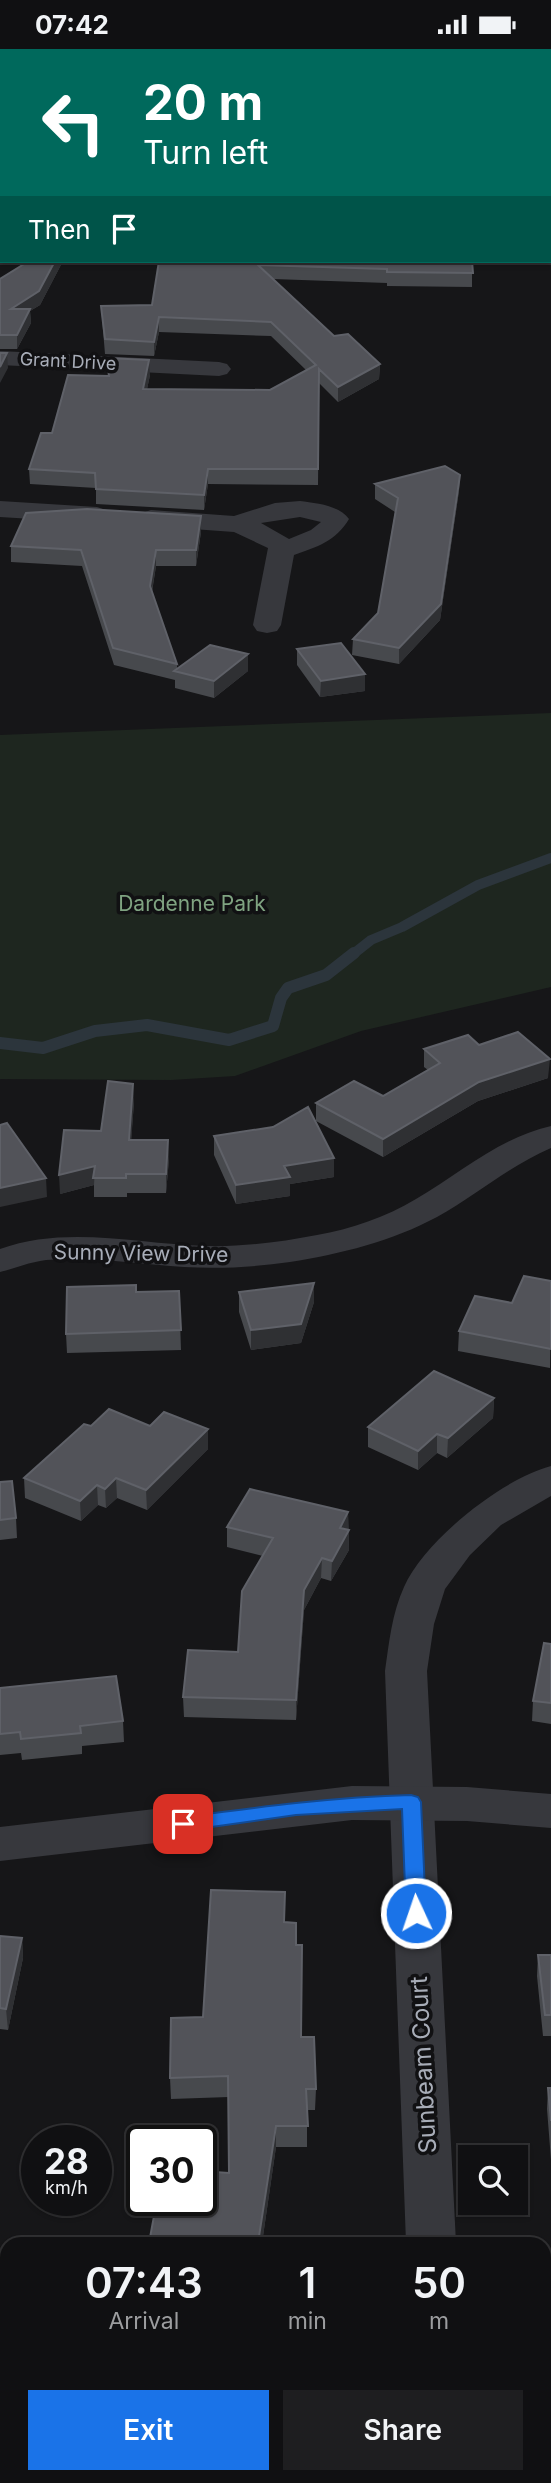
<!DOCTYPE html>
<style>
body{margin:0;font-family:Inter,sans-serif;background:#1e1e20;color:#f1f3f6;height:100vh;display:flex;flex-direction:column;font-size:26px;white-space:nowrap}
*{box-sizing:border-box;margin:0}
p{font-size:23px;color:#9c9d9f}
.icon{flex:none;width:38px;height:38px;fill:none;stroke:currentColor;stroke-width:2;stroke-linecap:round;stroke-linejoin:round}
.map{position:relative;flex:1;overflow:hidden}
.details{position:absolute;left:0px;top:2188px;width:551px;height:247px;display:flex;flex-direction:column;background:#101012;border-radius:21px 21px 0 0;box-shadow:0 2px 5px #0004,0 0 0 2px #303032}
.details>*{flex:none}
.hud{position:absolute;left:0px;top:0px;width:551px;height:214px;box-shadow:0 2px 5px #0004,0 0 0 2px #303032;background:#00695c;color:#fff;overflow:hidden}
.fabs{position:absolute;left:458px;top:2096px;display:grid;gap:14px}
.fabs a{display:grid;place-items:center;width:70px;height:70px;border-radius:0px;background:#101012;box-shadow:0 2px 5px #0004,0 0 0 2px #303032;font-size:35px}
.speed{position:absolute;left:21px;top:2076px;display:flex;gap:14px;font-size:35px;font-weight:700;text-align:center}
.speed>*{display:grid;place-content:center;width:91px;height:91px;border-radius:50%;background:#101012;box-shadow:0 2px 5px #0004,0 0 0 2px #303032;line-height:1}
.speed small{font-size:18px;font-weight:400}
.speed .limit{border:4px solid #111;border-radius:10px;background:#fff;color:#111}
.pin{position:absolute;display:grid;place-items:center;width:60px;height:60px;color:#fff;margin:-30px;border-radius:14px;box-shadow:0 4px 10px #0006}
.me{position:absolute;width:77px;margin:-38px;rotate:357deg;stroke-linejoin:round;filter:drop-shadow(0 0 5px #0008)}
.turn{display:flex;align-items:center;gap:24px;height:147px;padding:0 28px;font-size:32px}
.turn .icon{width:91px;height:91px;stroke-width:2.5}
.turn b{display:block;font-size:49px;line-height:60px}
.then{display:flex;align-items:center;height:66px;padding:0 28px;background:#0003;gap:14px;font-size:26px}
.eta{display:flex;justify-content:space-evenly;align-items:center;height:119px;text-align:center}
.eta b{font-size:42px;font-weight:600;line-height:49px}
.action{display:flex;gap:14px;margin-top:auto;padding:14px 28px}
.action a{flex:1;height:80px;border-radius:0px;background:#1a73e8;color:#fff;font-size:28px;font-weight:600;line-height:80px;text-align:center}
.action a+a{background:#1e1e20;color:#f1f3f6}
.status{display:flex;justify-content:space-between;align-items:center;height:49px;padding:0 35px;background:#101012;direction:ltr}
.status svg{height:19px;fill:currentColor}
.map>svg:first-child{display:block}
.green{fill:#1e261f}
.water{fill:#2c353c}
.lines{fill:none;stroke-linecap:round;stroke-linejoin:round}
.stream-far1{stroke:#2c353c;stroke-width:10}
.stream{stroke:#2c353c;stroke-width:12}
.minor{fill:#37383d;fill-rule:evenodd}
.tertiary{fill:#37383d;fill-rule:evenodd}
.wall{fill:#47494d}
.shaded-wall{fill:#2f3033}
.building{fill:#525359;stroke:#5f6168;stroke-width:2}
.route{fill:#1a73e8;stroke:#114b97;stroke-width:2}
.labels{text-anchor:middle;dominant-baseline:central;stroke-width:7;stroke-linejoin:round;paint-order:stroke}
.far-street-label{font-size:18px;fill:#a8adb8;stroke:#111113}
.park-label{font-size:21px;fill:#7fa381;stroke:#111113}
.street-label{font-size:21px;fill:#a8adb8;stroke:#111113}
.near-street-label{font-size:24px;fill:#a8adb8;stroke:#111113}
</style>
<div class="status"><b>07:42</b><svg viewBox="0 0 49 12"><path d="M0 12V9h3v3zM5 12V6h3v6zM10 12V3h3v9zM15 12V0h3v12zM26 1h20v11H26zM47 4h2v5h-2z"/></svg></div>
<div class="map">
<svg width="551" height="2434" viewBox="0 0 551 2434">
<rect width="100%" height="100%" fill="#161618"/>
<path class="green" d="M0,0H551V145L550,2H2V59Z
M551,664V938L361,982L235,1027L171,1031L0,1030V686Z"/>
<path class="water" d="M299,0H551V64L550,2H290Z"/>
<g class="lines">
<path class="stream-far1" d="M352,906L371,891L402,878L478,836L551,809"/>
<path class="stream" d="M0,994L43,999L95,982L147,976L229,991L273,977L281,949L288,939L326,926L354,904"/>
<path class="minor" d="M2,187V201L0,202V188Z
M551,198V212H550V199Z
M0,302L219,313L227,315L231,320L227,325L219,327L0,316Z
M0,452L97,458L106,461L110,466L106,471L97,474L0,468Z
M300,452C315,454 339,456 349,470C336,492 317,498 294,506L281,576L277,582L267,584L257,582L253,576L268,499L234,483L151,477L142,474L138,469L142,464L151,461L234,467L275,454ZM300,468L321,473L311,481L289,490L261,474Z
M551,1077V1099C509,1117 477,1146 437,1168C392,1192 341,1205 290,1213C255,1218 220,1220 184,1218C139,1215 92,1207 46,1211C30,1213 16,1219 0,1223V1200C66,1176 138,1195 206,1197C243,1198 281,1193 317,1186C351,1180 386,1168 416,1150C461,1124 499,1089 551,1077Z
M551,1417V1447L501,1476L470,1506L445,1540L434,1575L427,1622L456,2194H406L385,1622C389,1594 392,1564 404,1538C425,1491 502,1430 551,1417Z"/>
<path class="tertiary" d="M352,1737L467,1738L551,1745V1779L467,1772L352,1771L0,1812V1778Z"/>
</g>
<path class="wall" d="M0,82L2,83V141L0,140Z
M29,212H63L40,256L30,262L31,274L17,300H0V230Z
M159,212H472V238L387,237V234L273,230L334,287L380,315L379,330L338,353L319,334L318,436L208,435L204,461L96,455V439L30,435L29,420L52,384L108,327L107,309L150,326L147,340L270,341L306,321L271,287L159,283L154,307L105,305L101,257L152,256Z
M460,426L459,442L440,571L399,615L352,606L353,590L378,564L395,463L375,450V435Z
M201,483L196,517H156L152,543L177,615V620L248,622L214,649L175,639V631L114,616L82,517L11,513V497Z
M297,600L365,642L320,648L297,616Z
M479,996L548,1029L478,1052L383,1108L316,1072V1054L383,1047L428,1021L424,1018V1000Z
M134,1053L131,1091L169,1110L166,1144H127V1148H94V1136L60,1145L101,1082Z
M214,1087L334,1109V1128L290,1135V1147L236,1155L214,1106Z
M551,1232L550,1319L458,1302L459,1282Z
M314,1234V1253L301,1294L251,1301L239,1263V1243Z
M179,1242L181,1301L67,1304L66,1285L136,1243Z
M494,1349L493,1369L447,1409L437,1404L418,1421L368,1398V1378Z
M91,1377H150L208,1380V1400L147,1461L117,1449L106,1459L98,1456L81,1472L25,1449L24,1429Z
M0,1433L16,1469L17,1489L0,1491Z
M348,1463L349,1501L331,1532L321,1529L304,1561L296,1671L184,1668L183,1648L238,1603L263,1507L227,1498V1478Z
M551,1595V1675L532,1672L533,1652Z
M0,1639L123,1672L124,1693L82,1697V1705L22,1711L21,1704L0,1706Z
M285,1873L296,1896L301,1988L316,2040L315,2061H307V2098H276L262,2194H149L229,2124V2048L171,2050L170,2029L203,1968Z
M0,1887L22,1889L23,1909L8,1981L0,1980Z
M538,1906H551V1987H543L537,1927Z
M548,2039H551V2111L547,2060Z
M551,2390V2434H539L532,2427H544V2397Z
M213,2427H268L256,2434H218Z"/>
<path class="shaded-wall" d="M55,212H63L40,256L30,262L31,274L17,300V286L11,260Z
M159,268V283L154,307V293Z
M7,304L8,319L0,334V318Z
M149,311L150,326L144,355L143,340Z
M380,315L379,330L338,353V338Z
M208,420V435L204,461V446Z
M460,426L459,442L440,571L399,615V599Z
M201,467V483L196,517V501Z
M156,501V517L150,553V537Z
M248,605V622L214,649V632Z
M365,625V642L320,648L321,632Z
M550,1010L548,1029L478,1052L383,1108V1090L479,1033Z
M133,1035L134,1053L130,1110L129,1091Z
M168,1091L169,1110L166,1144V1125Z
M334,1109V1128L290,1135V1147L236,1155V1136L284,1117Z
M95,1117L94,1136L60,1145L59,1126Z
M46,1129L47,1148L0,1158V1139Z
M314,1234V1253L301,1294L251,1301V1281Z
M494,1349L493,1369L447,1409L448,1389Z
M208,1380V1400L147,1461L146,1441Z
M437,1385V1404L418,1421V1402Z
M116,1429L117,1449L106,1459L105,1440Z
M97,1436L98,1456L81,1472L80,1452Z
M348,1463L349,1501L331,1532L332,1512L340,1479Z
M322,1509L321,1529L304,1561L296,1671V1651L304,1541Z
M22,1889L23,1909L8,1981L6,1960Z
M276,2077V2098L262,2194H258Z
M231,2427H268L256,2434H229V2428Z"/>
<path class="building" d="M0,82L2,83V128L0,127Z
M29,212H55L39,242L11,260H30L17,286H0V230Z
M159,212H472L473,224L387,223V220L258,216L334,287L348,285L380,315L338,338L319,320L318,420H208L204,446L96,440L95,424L29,420L41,384H52L68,326L109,327L107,309L149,311L143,340L270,341L316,316L271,273L159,268L154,293L105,290L101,257L152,256Z
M0,304H7L0,318Z
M445,417L460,426L441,555L399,599L353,590L378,564L398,449L375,435Z
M87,460L201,467L196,501H156L150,537L177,615L113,599L81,501L11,497L26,464Z
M341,594L365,625L321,632L297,600Z
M210,596L248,605L214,632L174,622Z
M518,983L550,1010L479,1033L383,1090L316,1054L354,1032L383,1047L440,1014L424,1000L468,986L479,996Z
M108,1032L133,1035L129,1091H168L166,1125H126V1129H93L95,1117L59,1126L64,1081L101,1082Z
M308,1058L334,1109L284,1117L290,1128L236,1136L214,1087L273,1078Z
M7,1074L46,1129L0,1139V1076Z
M524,1227L551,1232V1300L459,1282L475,1247L512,1254Z
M314,1234L301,1275L251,1281L239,1243Z
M136,1236V1243L179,1242L181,1281L66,1285L67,1238Z
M434,1322L494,1349L448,1389L437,1385L418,1402L368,1378Z
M109,1360L150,1377L164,1363L208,1380L146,1441L116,1429L105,1440L97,1436L80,1452L24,1429L84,1375L91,1377Z
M12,1432L16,1469L0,1471V1433Z
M250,1440L348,1463L340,1479L349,1481L332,1512L322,1509L304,1541L296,1651L183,1648L188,1601L238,1603L242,1542L273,1489L227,1478Z
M544,1594L551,1595V1654L533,1652Z
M116,1627L123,1672L80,1677L81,1684L21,1690L20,1683L0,1685V1639Z
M211,1841L285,1843L284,1873L296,1874V1896H302L301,1988H314L316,2040H306L308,2077H276L258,2194H149L157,2151H201V2122L229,2124L228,2027L170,2029L171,1969L203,1968Z
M0,1887L22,1889L6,1960L0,1959Z
M538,1906H551V1966H545Z
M548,2039H551V2072Z
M551,2390V2421L544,2415V2397Z
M335,2427H510L509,2434H334Z"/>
<path class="route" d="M411,1746L418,1748L421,1753L426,1864L423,1869L416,1871L409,1869L406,1864L402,1760L296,1766L183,1782L176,1780L173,1775L176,1770L183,1768C259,1758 334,1748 411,1746Z"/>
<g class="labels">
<g class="far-street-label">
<text transform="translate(68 312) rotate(3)">Grant Drive</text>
</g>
<g class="park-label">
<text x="192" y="854">Dardenne Park</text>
</g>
<g class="street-label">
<text transform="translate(141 1204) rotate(1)">Sunny View Drive</text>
</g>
<g class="near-street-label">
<text transform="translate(423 2016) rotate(-93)">Sunbeam Court</text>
</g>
</g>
</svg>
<div class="fabs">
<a><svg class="icon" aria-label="search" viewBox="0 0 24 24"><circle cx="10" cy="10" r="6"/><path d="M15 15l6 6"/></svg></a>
</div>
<div class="speed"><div>28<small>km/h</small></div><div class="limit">30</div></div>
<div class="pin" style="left:183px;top:1775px;background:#d93025"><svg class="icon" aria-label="arrive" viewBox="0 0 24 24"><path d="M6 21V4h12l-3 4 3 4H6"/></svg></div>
<svg class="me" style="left:416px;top:1864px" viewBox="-20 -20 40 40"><circle r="17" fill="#1a73e8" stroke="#fff" stroke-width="3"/><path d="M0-11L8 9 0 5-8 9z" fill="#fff"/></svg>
<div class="hud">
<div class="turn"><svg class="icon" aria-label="left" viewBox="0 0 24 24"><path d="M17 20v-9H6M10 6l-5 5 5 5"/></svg><div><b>20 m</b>Turn left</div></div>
<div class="then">Then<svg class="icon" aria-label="arrive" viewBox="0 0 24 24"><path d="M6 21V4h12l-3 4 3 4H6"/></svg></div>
</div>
<section class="details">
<div class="eta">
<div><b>07:43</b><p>Arrival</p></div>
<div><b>1</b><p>min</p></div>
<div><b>50</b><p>m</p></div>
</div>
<div class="action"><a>Exit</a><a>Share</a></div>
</section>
</div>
